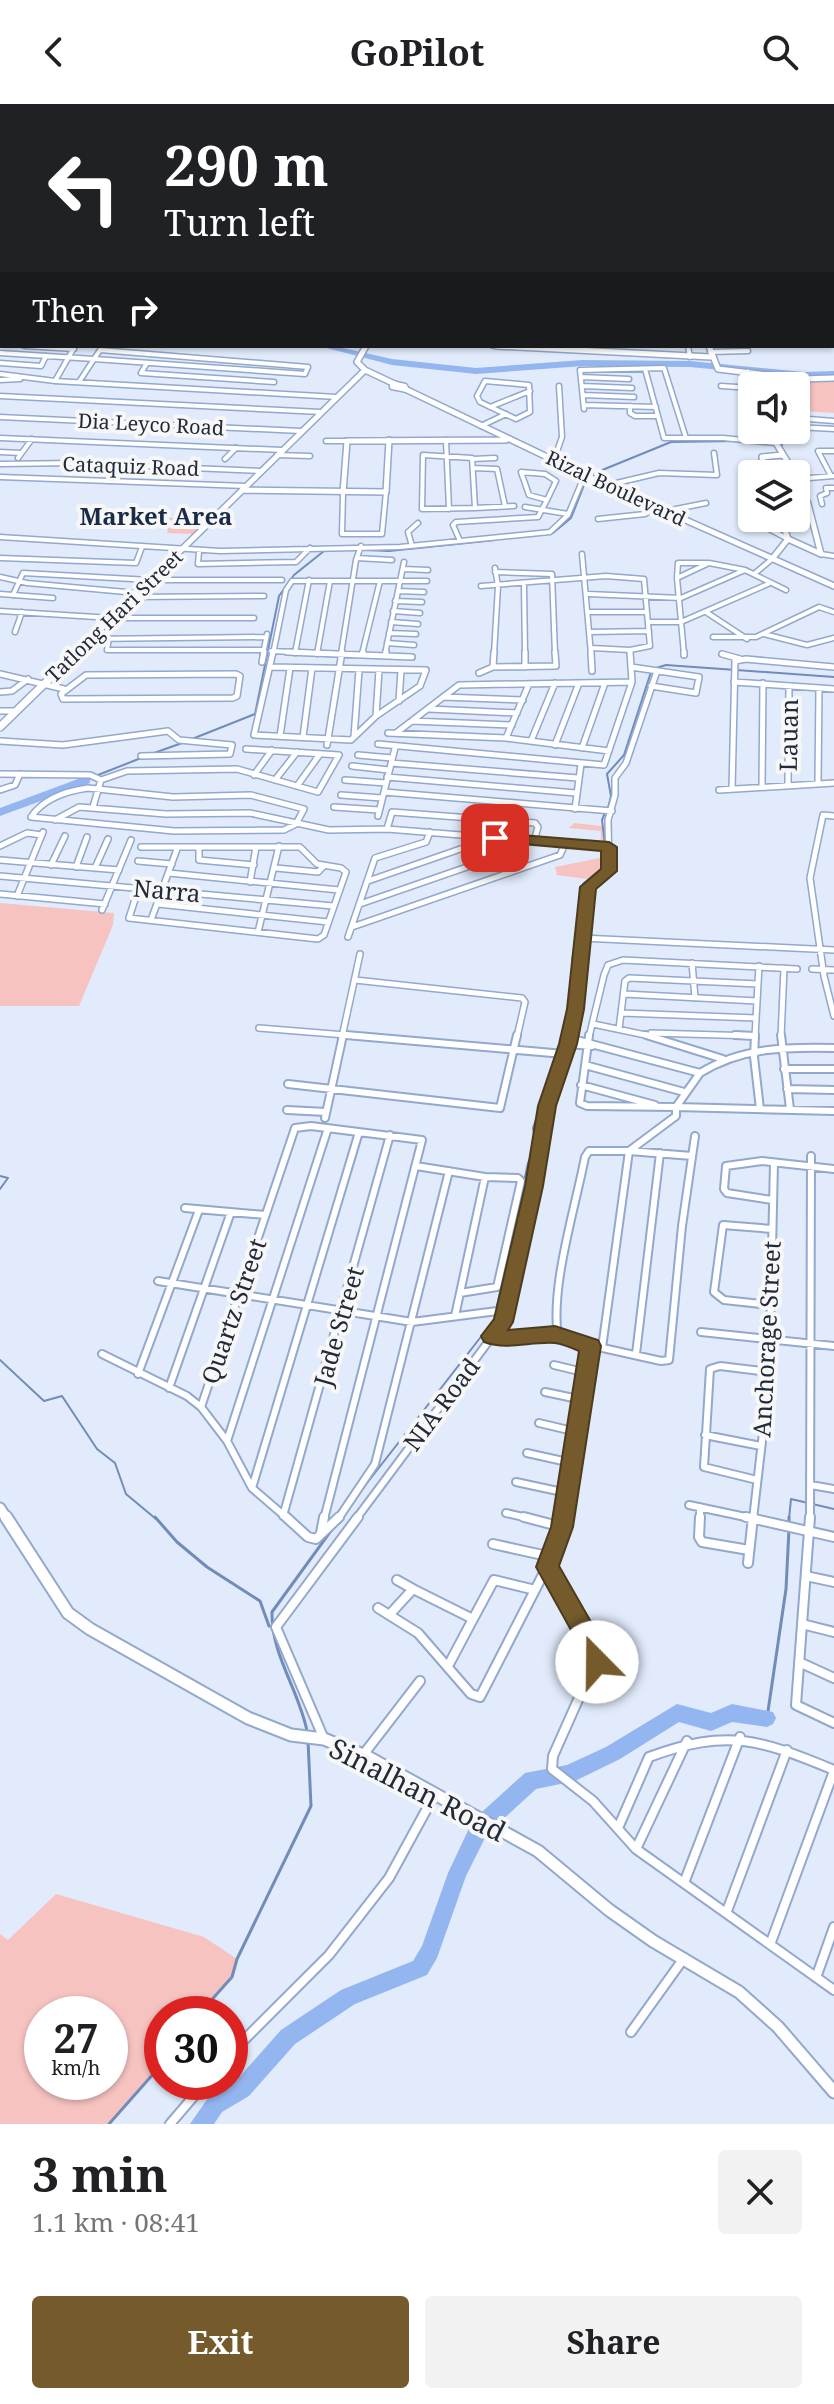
<!DOCTYPE html>
<meta charset="utf-8">
<style>
body{margin:0;font-family:"Noto Serif",serif;background:#f2f2f2;color:#202124;height:100vh;display:flex;flex-direction:column;font-size:30px;white-space:nowrap}
*{box-sizing:border-box;margin:0}
p{font-size:26px;color:#757577}
.icon{flex:none;width:44px;height:44px;fill:none;stroke:currentColor;stroke-width:2;stroke-linecap:round;stroke-linejoin:round}
.map{position:relative;height:2020px;overflow:hidden}
.side{display:flex;flex-direction:column;background:#fff;flex:1}
.side>*{flex:none}
.banner{position:absolute;left:0px;top:0px;width:834px;height:244px;box-shadow:0 2px 6px #0004;background:#202124;color:#fff;overflow:hidden}
.controls{position:absolute;left:738px;top:268px;display:grid;gap:16px}
.controls a{display:grid;place-items:center;width:72px;height:72px;border-radius:8px;background:#fff;box-shadow:0 2px 6px #0004;font-size:40px}
.speed{position:absolute;left:24px;top:1892px;display:flex;gap:16px;font-size:40px;font-weight:700;text-align:center}
.speed>*{display:grid;place-content:center;width:104px;height:104px;border-radius:50%;background:#fff;box-shadow:0 2px 6px #0004;line-height:1}
.speed small{font-size:20px;font-weight:400}
.speed .limit{border:12px solid #d22;background:#fff;color:#111}
.pin{position:absolute;display:grid;place-items:center;width:68px;height:68px;color:#fff;margin:-34px;border-radius:16px;box-shadow:0 4px 12px #0006}
.me{position:absolute;width:88px;margin:-44px;rotate:338deg;stroke-linejoin:round;filter:drop-shadow(0 0 6px #0008)}
.turn{display:flex;align-items:center;gap:28px;height:168px;padding:0 32px;font-size:36px}
.turn .icon{width:104px;height:104px;stroke-width:2.5}
.turn b{display:block;font-size:56px;line-height:68px}
.then{display:flex;align-items:center;height:76px;padding:0 32px;background:#0003;gap:16px;font-size:30px}
.round{display:grid;place-items:center;flex:none;width:84px;height:84px;border-radius:8px;background:#f2f2f2}
.summary{display:flex;align-items:center;justify-content:space-between;height:136px;padding:0 32px}
h1{font-size:48px;font-weight:700;line-height:60px}
.action{display:flex;gap:16px;margin-top:auto;padding:16px 32px}
.action a{flex:1;height:92px;border-radius:8px;background:#755b2c;color:#fff;font-size:32px;font-weight:700;line-height:92px;text-align:center}
.action a+a{background:#f2f2f2;color:#202124}
header{display:flex;justify-content:space-between;align-items:center;height:104px;padding:0 32px;background:#fff;font-size:36px;font-weight:700}
.map>svg:first-child{display:block}
.green{fill:#f6c3c1;fill-rule:evenodd}
.lines{fill:none;stroke-linecap:round;stroke-linejoin:round}
.stream-far1{stroke:#728cb9;stroke-width:2}
.stream{stroke:#728cb9;stroke-width:3}
.river{fill:#94b6f0;fill-rule:evenodd}
.street-far4-casing{stroke:#92a8cd;stroke-width:5}
.street-far3-casing{stroke:#92a8cd;stroke-width:7}
.street-far2-casing{stroke:#92a8cd;stroke-width:8}
.street-far1-casing{stroke:#92a8cd;stroke-width:10}
.street-casing{stroke:#92a8cd;stroke-width:12}
.secondary-far4-casing{stroke:#92a8cd;stroke-width:6}
.secondary-far3-casing{stroke:#92a8cd;stroke-width:8}
.secondary-far2-casing{stroke:#92a8cd;stroke-width:10}
.secondary-far1-casing{stroke:#92a8cd;stroke-width:13}
.secondary-casing{stroke:#92a8cd;stroke-width:15}
.street-far4{stroke:#fff;stroke-width:3}
.street-far3{stroke:#fff;stroke-width:4}
.street-far2{stroke:#fff;stroke-width:5}
.street-far1{stroke:#fff;stroke-width:6}
.street{stroke:#fff;stroke-width:8}
.secondary-far4{stroke:#fff;stroke-width:4}
.secondary-far3{stroke:#fff;stroke-width:5}
.secondary-far2{stroke:#fff;stroke-width:7}
.secondary-far1{stroke:#fff;stroke-width:9}
.secondary{stroke:#fff;stroke-width:11}
.route{fill:#755b2c;stroke:#4c3b1d;stroke-width:2}
.labels{text-anchor:middle;dominant-baseline:central;stroke-width:8;stroke-linejoin:round;paint-order:stroke}
.far-street-label{font-size:20px;fill:#222a39;stroke:#f7f7f7}
.far-quarter-label{font-size:24px;font-weight:bold;fill:#192b48;stroke:#f7f7f7}
.street-label{font-size:24px;fill:#222a39;stroke:#f7f7f7}
.near-street-label{font-size:28px;fill:#222a39;stroke:#f7f7f7}
</style>
<header><svg class="icon" aria-label="back" viewBox="0 0 24 24"><path d="M15 5l-7 7 7 7"/></svg>GoPilot<svg class="icon" aria-label="search" viewBox="0 0 24 24"><circle cx="10" cy="10" r="6"/><path d="M15 15l6 6"/></svg></header>
<div class="map">
<svg width="834" height="2020" viewBox="0 0 834 2020">
<rect width="100%" height="100%" fill="#e1ebfb"/>
<path class="green" d="M798,276L834,277V309L800,307Z
M210,413L195,430L167,429L170,414Z
M574,719L610,723L607,768L595,776L557,771L555,763L600,754L601,727L569,724Z
M0,799L114,809L113,821L79,902H0Z
M56,1790L204,1833L237,1855L232,1873L199,1910H162V1960L109,2020H0V1830L8,1836ZM42,1910H110V1978H42Z"/>
<g class="lines">
<path class="stream-far1" d="M759,339L782,341
M590,371L671,338L737,337
M553,429L571,414L586,376
M366,446L389,447L495,436
M656,564L666,561L834,573
M192,635L255,610L279,492L294,471L324,447
M154,649L182,639
M98,671L141,654
M86,676L92,674
M608,704L611,692L607,670L624,651L651,568
M605,709L602,716L605,741
M0,1072L8,1074L0,1085
M0,1256L44,1297L62,1292L97,1345L115,1359L126,1390L156,1415
M339,1415L494,1216L528,1059L536,1041L533,1024L562,941L576,873L572,858L583,780L601,765L605,744
M789,1415L791,1395L834,1405"/>
<path class="stream" d="M155,1413L177,1438L207,1463L260,1497L269,1522
M789,1418V1413
M767,1614L786,1485L789,1425
M307,1627C299,1586 271,1551 272,1508L341,1413
M199,1910L232,1873L237,1855L311,1702L308,1637
M109,2020L162,1960"/>
<path class="river" d="M0,207H2V211H0Z
M319,242H334L392,255L476,264L583,256L690,257L804,268L834,267V273L804,274L690,263L583,262L476,270L392,261Z
M86,672L90,673V679L0,712V704Z
M677,1600L711,1609L732,1600L773,1608L776,1614L773,1620L767,1623L732,1618L711,1627L679,1618L620,1655L575,1677L536,1685L487,1730L466,1772L437,1854L427,1871L355,1900L295,1940L249,1992L222,2008L214,2020H190L208,1994L235,1978L281,1926L341,1886L413,1857L422,1842L448,1769L473,1716L525,1669L567,1661L606,1643Z"/>
<defs>
<path id="street-far4" d="M117,0L135,2
M154,0L165,2
M214,0L225,2
M319,0L349,2
M463,0L466,2
M633,0L636,2
M674,0L677,2
M741,0L745,2
M780,0L786,2
M530,1L540,2
M21,2L24,0
M39,2L42,0
M58,2L61,0
M177,2L180,0
M192,2L195,0
M207,2L210,0
M594,2L606,0
M700,2L710,0
M750,2L760,0
M0,115L2,112
M22,242L60,244"/>
<path id="street-far3" d="M25,242L74,245
M688,242L690,253
M100,246L308,263L305,270L94,255Z
M710,248L748,247
M0,249L94,255
M0,259L41,262L46,252
M147,259L141,269L274,278
M645,265L664,334H723L775,339
M0,270L55,277L337,293
M581,273L629,275
M0,276L20,275
M55,277L75,242
M485,277L529,281L530,308L516,315L480,298L477,292Z
M79,278L94,255
M392,279L405,282L407,286L392,283Z
M582,282L632,284
M721,282L752,284
M583,291L634,293
M0,292L321,308
M584,301L656,303
M630,302V309L635,312H657
M490,303L530,287
M584,305L580,266L664,264L686,334
M0,313L301,327
M796,314L834,317
M481,322L506,310
M796,323L834,325
M0,334L282,346
M446,336L449,405
M326,337H347
M0,348L21,349
M277,351L310,352
M423,351L472,354L475,404L422,405Z
M18,354L32,335
M225,355L236,344
M472,355L495,354
M554,356L562,333L559,282
M0,360L74,359L261,367
M473,364L497,365L505,402
M521,368L545,370L556,377L547,396L529,391Z
M831,372L818,347H834
M0,373L246,382
M797,375L834,372
M608,381L659,369L717,371L714,349
M752,381L747,391L752,416L788,435
M343,389L342,430H382L386,388
M822,400L820,392L827,389L826,384H834
M525,403L568,410
M475,404L514,402
M666,407L706,399
M598,415L645,410L656,403
M0,433L220,447L400,443L550,428L568,411L585,370
M460,437L453,421L456,418L538,413L547,396
M412,442L408,428L418,419
M199,447L198,460L296,458L310,444
M582,450L591,550
M821,450L834,452
M0,454L136,459L142,443
M357,454L392,456
M403,465L428,466
M495,468L552,470L555,550
M754,470L772,455
M0,473L27,479L137,489
M677,474L678,459H707
M481,482L606,472L644,475L650,542L630,546L592,544
M524,482L525,550
M398,487L424,488
M0,490L53,494
M588,490L681,494L745,466L786,486
M13,491L23,469L150,476H282
M134,493L264,492
M395,497L422,498
M0,507L112,514H254
M393,507L420,509
M588,508H647
M706,508L747,535
M391,518L418,520
M648,518H681L768,480
M15,528L22,508
M590,528L649,527
M389,529L416,530
M764,530L807,541L834,534
M713,533H756L819,503L834,508
M109,534L107,546H264
M90,535L266,533
M387,539L414,541
M630,546V550
M271,547L334,550
M295,549L309,476
M263,550L267,530
M273,550L286,486L292,477H427
M317,550L330,477
M341,550L356,456L361,442
M362,550L380,477
M385,550L404,458
M494,550L498,482L495,464
M684,550L677,474L709,459L745,466"/>
<path id="street-far2" d="M287,548L412,553
M525,548V563
M591,548L592,567
M684,548V551
M722,550L740,555
M362,551L363,548
M385,552L386,548
M262,558L264,548
M271,563L426,566L420,582L376,612L351,636L254,631L273,548
M493,563L494,548
M631,563L699,573L696,589L651,582
M479,569L493,563L556,562L555,548
M0,570L64,585
M236,570L240,572L237,592L233,594L63,595L61,590L86,571Z
M734,578L834,585
M0,588L12,587L28,575
M443,593L523,596
M399,597L401,566
M429,605L517,609
M0,607H16
M376,612L379,566
M412,617L512,621
M388,629L506,634L609,647
M396,629L459,581L632,578
M280,632L290,564
M303,633L312,564
M354,633L359,566
M506,634L529,580
M0,637L63,641L168,627L179,636L232,641L230,650L141,652
M531,637L555,579
M378,640L604,661L632,578L630,548
M327,641L342,548
M555,641L579,579
M582,644L605,579
M358,651L392,654
M391,659L578,674
M352,662L389,666
M0,670L90,671L101,676
M254,671L272,646
M387,673L576,689
M275,676L297,648
M345,676L386,679
M818,679L819,584
M788,680L789,582
M297,682L320,650
M762,682L763,579
M88,684L173,693L251,691L304,705L296,720L284,726L174,727L31,713C44,694 66,687 88,684Z
M732,685L735,557L746,555L834,563
M0,686L15,681L20,670
M719,686L834,679
M384,688L612,707
M341,691L382,694
M93,703L101,676L127,667L237,665L318,688L339,651L246,645
M334,703L379,706
M575,705L581,660
M378,712L395,644
M834,712L823,711L810,774L824,872L834,912
M55,716L79,703L166,710L250,709L329,726L387,725L609,743
M387,725L392,708L535,719L538,723L534,737
M0,742L27,729L42,731
M199,744V756L254,761
M0,756L119,766
M138,757L172,760
M51,761L65,732
M76,763L87,733
M95,764L108,735
M276,764L318,768L324,762
M169,769L339,786
M0,772L333,802
M368,777L469,742L472,732
M250,778L256,743
M139,783L129,814L318,835L324,831L346,768L341,764L317,760L300,743H141
M0,790L105,800
M17,792L43,728
M158,800L328,818
M360,800L516,746L518,736
M102,806L131,736
M151,816L177,745
M352,823L560,751L565,740
M258,828L279,742
M348,833L375,754L426,738L430,728
M582,834L834,846
M692,859L695,894
M812,865L834,866
M355,876L522,894L525,898L517,933
M624,890L757,897
M622,909L756,914
M593,920L655,933
M259,924L370,933
M619,925L625,877L629,874L758,880
M651,929L755,932
M342,933L360,850
M569,933C581,884 582,833 588,783L609,767L608,716L615,691V674L626,659L657,567
M589,933L604,871L608,861L623,856L797,865
M755,933L759,862
M781,933L784,864"/>
<path id="street-far1" d="M346,931L564,950
M646,931L723,955
M735,931L755,932
M755,931L754,953L760,1005
M781,931L790,1005
M569,934L588,939
M588,939L595,941L700,969L676,1003L587,1002L580,999Z
M588,939L589,931
M568,940L592,942
M585,961L684,988
M784,965H834
M700,969C742,943 786,943 834,944
M288,980L500,1004L517,931
M581,981L655,1001
M787,985L834,986
M287,1006L326,1008
M325,1014L343,931
M695,1032L682,1122L669,1256L661,1257L558,1234C550,1183 575,1105 585,1053L589,1047H629L676,1012V1003L834,1007
M416,1062L485,1073L518,1074L521,1077L497,1183L460,1189
M772,1096L727,1089L724,1085L726,1062L762,1057L834,1065
M185,1104L265,1111
M158,1177L412,1218L505,1206
M770,1201L724,1196L714,1188L723,1121L772,1125
M455,1212L485,1073
M701,1228L834,1242
M492,1232L514,1235L555,1231
M602,1244L629,1047L692,1052
M102,1250L187,1292L201,1303L227,1337L252,1384L288,1415
M636,1250L660,1049
M554,1261L587,1269
M138,1270L199,1106
M169,1284L231,1108
M545,1288L583,1296
M201,1303L295,1024L311,1022L422,1036L324,1415
M539,1319L577,1328
M705,1331L761,1342
M227,1337L328,1024
M527,1349L572,1359
M757,1376L704,1363L710,1265L720,1262L769,1268
M516,1378L567,1389
M811,1381L834,1385
M252,1384L359,1028
M689,1401L755,1415
M506,1409L532,1415
M283,1412L390,1031
M338,1415L375,1360L449,1067
M356,1415L503,1218L534,1082L547,1002L570,931
M563,1415L590,1242
M700,1415V1403
M753,1415L769,1277L774,1059
M810,1415L811,1052"/>
<path id="street" d="M286,1413L308,1433L316,1435L339,1413
M524,1413L562,1423
M700,1413L699,1433L702,1438L749,1446
M746,1413L834,1433
M810,1413L796,1601L834,1619
M321,1429L324,1413
M493,1440L552,1453
M748,1459L753,1413
M547,1463L598,1551L553,1652L552,1665L593,1697L636,1745L834,1886
M806,1472L834,1478
M397,1476L413,1485
M535,1486L552,1453L563,1413
M378,1504L418,1529L471,1590L480,1593L535,1486L494,1476L473,1515L413,1485L391,1509
M802,1520L834,1528
M799,1558L834,1574
M448,1562L473,1515
M324,1635L276,1523L358,1413
M363,1651L420,1577
M618,1724L649,1653C728,1624 759,1635 834,1666
M636,1745L687,1637
M684,1779L740,1633
M727,1807L787,1646
M771,1838L834,1667
M817,1871L834,1823
M631,1928L684,1854
M230,1950L329,1851L389,1774L435,1690
M170,2020L206,1978"/>
<path id="secondary-far4" d="M798,2L802,0
M492,242L536,244"/>
<path id="secondary-far3" d="M366,242L357,258L365,266L399,282
M496,242L711,253
M709,242L718,265L801,275L834,274
M748,268L752,282
M401,283L591,374L834,482
M768,326L795,370
M765,370L762,353L782,351
M796,372L808,400L821,450
M242,386L386,388L389,336
M343,389L347,337L506,336
M781,414L788,435L821,450
M772,455L788,435
M75,550L365,266"/>
<path id="secondary-far2" d="M0,623L77,548"/>
<path id="secondary-far1" d="M0,1404L7,1415"/>
<path id="secondary" d="M6,1413L68,1509L90,1525L248,1614L291,1631L324,1635L368,1653L538,1747L609,1806L653,1837L739,1888L778,1923L834,1988"/>
</defs>
<use href="#street-far4" class="street-far4-casing"/>
<use href="#street-far3" class="street-far3-casing"/>
<use href="#street-far2" class="street-far2-casing"/>
<use href="#street-far1" class="street-far1-casing"/>
<use href="#street" class="street-casing"/>
<use href="#secondary-far4" class="secondary-far4-casing"/>
<use href="#secondary-far3" class="secondary-far3-casing"/>
<use href="#secondary-far2" class="secondary-far2-casing"/>
<use href="#secondary-far1" class="secondary-far1-casing"/>
<use href="#secondary" class="secondary-casing"/>
<use href="#street-far4" class="street-far4"/>
<use href="#street-far3" class="street-far3"/>
<use href="#street-far2" class="street-far2"/>
<use href="#street-far1" class="street-far1"/>
<use href="#street" class="street"/>
<use href="#secondary-far4" class="secondary-far4"/>
<use href="#secondary-far3" class="secondary-far3"/>
<use href="#secondary-far2" class="secondary-far2"/>
<use href="#secondary-far1" class="secondary-far1"/>
<use href="#secondary" class="secondary"/>
</g>
<path class="route" d="M495,729L609,738L617,743V767L596,785L584,905L577,940L556,1002L543,1082L513,1218L508,1226L555,1222L598,1236L601,1242L573,1423L559,1462L610,1551L605,1566L597,1569L588,1566L586,1553L536,1463L551,1423L579,1247C572,1244 563,1240 555,1239C530,1237 509,1247 484,1238L481,1232L494,1215L525,1082L538,1002L559,940L567,905L580,783L601,765V747L490,737L488,734Z"/>
<g class="labels">
<g class="far-street-label">
<text transform="translate(151 320) rotate(3)">Dia Leyco Road</text>
<text transform="translate(131 362) rotate(2)">Cataquiz Road</text>
<text transform="translate(616 384) rotate(25)">Rizal Boulevard</text>
<text transform="translate(114 512) rotate(-44)">Tatlong Hari Street</text>
</g>
<g class="far-quarter-label">
<text x="156" y="411">Market Area</text>
</g>
<g class="street-label">
<text transform="translate(788 631) rotate(-89)">Lauan</text>
<text transform="translate(167 786) rotate(5)">Narra</text>
<text transform="translate(233 1207) rotate(-71)">Quartz Street</text>
<text transform="translate(338 1222) rotate(-74)">Jade Street</text>
<text transform="translate(766 1235) rotate(-87)">Anchorage Street</text>
<text transform="translate(441 1300) rotate(-53)">NIA Road</text>
</g>
<g class="near-street-label">
<text transform="translate(418 1685) rotate(27)">Sinalhan Road</text>
</g>
</g>
</svg>
<div class="controls">
<a><svg class="icon" aria-label="sound" viewBox="0 0 24 24"><path d="M4 9h4l5-4v14l-5-4H4zM17 9q2 3 0 6"/></svg></a>
<a><svg class="icon" aria-label="layers" viewBox="0 0 24 24"><path d="M12 4l9 5-9 5-9-5zM3 14l9 5 9-5"/></svg></a>
</div>
<div class="speed"><div>27<small>km/h</small></div><div class="limit">30</div></div>
<div class="pin" style="left:495px;top:734px;background:#d93025"><svg class="icon" aria-label="arrive" viewBox="0 0 24 24"><path d="M6 21V4h12l-3 4 3 4H6"/></svg></div>
<svg class="me" style="left:597px;top:1558px" viewBox="-20 -20 40 40"><circle r="19" fill="#fff"/><path d="M0-13L10 11 0 6-10 11z" fill="#755b2c"/></svg>
<div class="banner">
<div class="turn"><svg class="icon" aria-label="left" viewBox="0 0 24 24"><path d="M17 20v-9H6M10 6l-5 5 5 5"/></svg><div><b>290 m</b>Turn left</div></div>
<div class="then">Then<svg class="icon" aria-label="right" viewBox="0 0 24 24"><path d="M7 20v-9h11M14 6l5 5-5 5"/></svg></div>
</div>
</div>
<section class="side">
<div class="summary"><div><h1>3 min</h1><p>1.1 km · 08:41</p></div><a class="round"><svg class="icon" aria-label="close" viewBox="0 0 24 24"><path d="M6 6l12 12M18 6L6 18"/></svg></a></div>
<div class="action"><a>Exit</a><a>Share</a></div>
</section>
